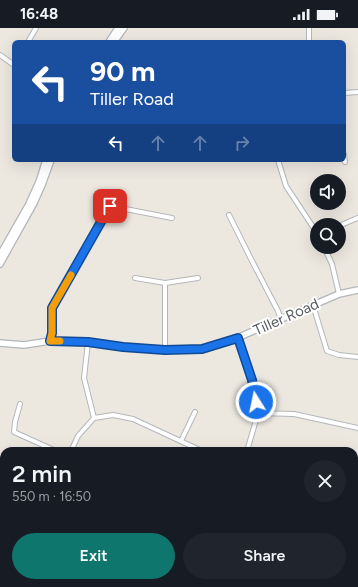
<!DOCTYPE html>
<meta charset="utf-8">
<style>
body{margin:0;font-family:Figtree,sans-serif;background:#20242c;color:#f1f3f6;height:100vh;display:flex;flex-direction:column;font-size:15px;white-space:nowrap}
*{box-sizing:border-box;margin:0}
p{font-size:13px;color:#9ea1a6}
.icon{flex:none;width:22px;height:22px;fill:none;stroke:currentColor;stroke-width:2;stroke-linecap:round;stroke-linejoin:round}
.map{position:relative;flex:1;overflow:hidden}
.details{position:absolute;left:0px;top:419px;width:358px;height:140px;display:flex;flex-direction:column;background:#171b24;border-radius:12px 12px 0 0;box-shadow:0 4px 16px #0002}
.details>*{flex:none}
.top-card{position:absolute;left:12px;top:12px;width:334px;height:122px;border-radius:6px;box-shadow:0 4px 16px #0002;background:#1a4fa0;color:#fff;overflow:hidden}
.buttons{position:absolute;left:310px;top:146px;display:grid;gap:8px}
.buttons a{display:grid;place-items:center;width:36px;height:36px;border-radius:50%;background:#171b24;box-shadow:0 4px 16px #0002;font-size:20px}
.pin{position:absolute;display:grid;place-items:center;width:34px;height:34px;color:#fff;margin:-17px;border-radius:8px;box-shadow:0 2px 6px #0006}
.me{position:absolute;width:44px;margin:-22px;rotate:350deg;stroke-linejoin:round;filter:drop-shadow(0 0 3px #0008)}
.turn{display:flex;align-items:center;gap:14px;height:84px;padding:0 12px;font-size:18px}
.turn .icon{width:52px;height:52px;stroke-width:2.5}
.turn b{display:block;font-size:28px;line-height:34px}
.lanes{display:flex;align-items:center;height:38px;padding:0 12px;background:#0003;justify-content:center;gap:20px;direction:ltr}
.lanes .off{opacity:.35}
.round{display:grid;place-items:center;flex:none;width:42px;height:42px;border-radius:21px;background:#20242c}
.summary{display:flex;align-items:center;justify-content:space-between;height:68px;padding:0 12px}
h1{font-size:24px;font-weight:600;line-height:30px}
.action{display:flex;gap:8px;margin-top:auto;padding:8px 12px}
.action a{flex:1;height:46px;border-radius:24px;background:#0f766e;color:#fff;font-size:16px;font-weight:600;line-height:46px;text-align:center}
.action a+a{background:#20242c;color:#f1f3f6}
.status{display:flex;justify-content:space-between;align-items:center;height:28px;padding:0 20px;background:#171b24;direction:ltr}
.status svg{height:11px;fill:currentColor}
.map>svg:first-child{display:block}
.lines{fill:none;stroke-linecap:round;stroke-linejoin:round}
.street-casing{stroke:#b3b7bb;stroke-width:6}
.secondary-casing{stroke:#b2b6bb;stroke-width:8}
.street{stroke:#fff;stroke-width:4}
.secondary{stroke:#fff;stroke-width:5.5}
.route-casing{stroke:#114b97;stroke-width:10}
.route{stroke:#1a73e8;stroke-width:7}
.slow{stroke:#f59e0b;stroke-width:7}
.labels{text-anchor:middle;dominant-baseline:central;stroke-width:4;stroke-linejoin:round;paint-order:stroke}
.street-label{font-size:15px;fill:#595d61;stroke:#fff}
</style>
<div class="status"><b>16:48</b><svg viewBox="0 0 49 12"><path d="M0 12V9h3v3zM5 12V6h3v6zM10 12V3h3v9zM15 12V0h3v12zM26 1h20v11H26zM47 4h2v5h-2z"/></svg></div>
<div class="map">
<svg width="358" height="559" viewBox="0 0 358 559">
<rect width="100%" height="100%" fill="#ece8e0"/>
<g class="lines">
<defs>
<path id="street" d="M309,0V14
M28,14L36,0
M0,27L14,37
M344,65L358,64
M344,126L345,134
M278,132L286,158L317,205
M229,187L251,231L278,283L281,291
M339,198L355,191L358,190
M324,219L332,236L339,266
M135,250L165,255L198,250
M165,255V322
M313,277L327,323L339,327L358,329
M237,310L252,353L258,385L247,423
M50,313L52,305V280L110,178L172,190
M88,314L84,350L94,390
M20,376L15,394L14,404L56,423
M258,385L294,386L358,400
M181,413L195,384
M71,423L78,408L94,390L113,387L133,391L202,423
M354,542L358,532
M0,551L4,553
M9,555L18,559
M301,555L308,559
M73,559L75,555
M223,559L225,555
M347,559L349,555"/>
<path id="secondary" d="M109,14L118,0
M114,14L124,0
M0,227L29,176L39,154L46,132
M0,236L34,175L42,157L51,132
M0,315L24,317L50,313L88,314L123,319L165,322L202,321L237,310L339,266L358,262
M0,473L4,474
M0,477L4,478
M166,555L173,559
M173,555L181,559"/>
</defs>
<use href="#street" class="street-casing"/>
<use href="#secondary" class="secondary-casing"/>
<use href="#street" class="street"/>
<use href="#secondary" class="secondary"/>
</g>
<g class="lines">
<defs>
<path id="route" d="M110,178L52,280V305L50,313L88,314L123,319L165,322L202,321L238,310L252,352L256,374"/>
</defs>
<use href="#route" class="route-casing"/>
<use href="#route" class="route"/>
<path class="slow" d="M60,313H50L52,305V280L71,247"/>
</g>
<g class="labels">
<g class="street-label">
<text transform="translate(286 289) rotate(-24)">Tiller Road</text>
</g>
</g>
</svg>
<div class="buttons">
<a><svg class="icon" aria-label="sound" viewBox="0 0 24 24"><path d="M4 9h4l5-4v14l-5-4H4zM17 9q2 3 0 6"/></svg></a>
<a><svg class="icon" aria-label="search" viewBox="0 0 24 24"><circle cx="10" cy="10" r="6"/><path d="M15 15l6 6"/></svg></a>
</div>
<div class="pin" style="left:110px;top:178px;background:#d93025"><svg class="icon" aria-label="arrive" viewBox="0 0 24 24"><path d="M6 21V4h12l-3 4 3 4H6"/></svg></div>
<svg class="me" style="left:256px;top:374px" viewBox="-20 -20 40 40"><circle r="17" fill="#1a73e8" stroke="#fff" stroke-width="3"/><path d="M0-11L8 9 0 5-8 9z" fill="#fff"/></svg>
<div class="top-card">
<div class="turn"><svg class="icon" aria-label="left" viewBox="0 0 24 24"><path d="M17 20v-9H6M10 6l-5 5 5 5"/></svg><div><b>90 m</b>Tiller Road</div></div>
<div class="lanes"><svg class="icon" aria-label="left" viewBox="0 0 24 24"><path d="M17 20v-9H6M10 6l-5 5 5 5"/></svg><svg class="icon off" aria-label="ahead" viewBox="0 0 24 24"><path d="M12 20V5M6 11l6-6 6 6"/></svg><svg class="icon off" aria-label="ahead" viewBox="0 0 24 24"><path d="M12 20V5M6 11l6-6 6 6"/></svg><svg class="icon off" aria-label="right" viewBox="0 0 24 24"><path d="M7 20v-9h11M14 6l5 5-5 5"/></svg></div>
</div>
<section class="details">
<div class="summary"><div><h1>2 min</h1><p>550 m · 16:50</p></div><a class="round"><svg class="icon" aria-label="close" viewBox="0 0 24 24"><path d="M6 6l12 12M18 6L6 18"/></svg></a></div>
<div class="action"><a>Exit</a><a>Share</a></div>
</section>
</div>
